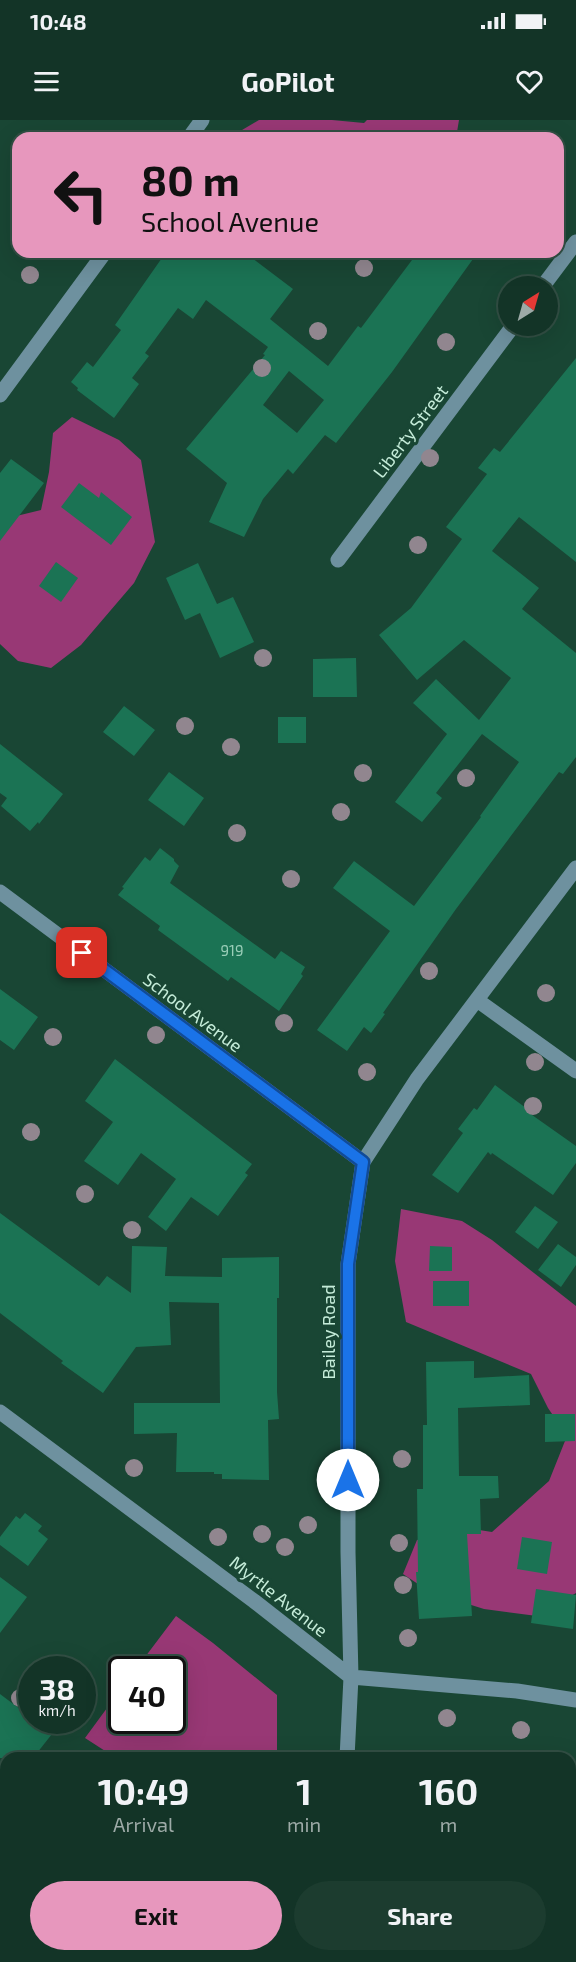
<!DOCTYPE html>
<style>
body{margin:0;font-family:"Exo 2",sans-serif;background:#1c3c2f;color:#f1f3f6;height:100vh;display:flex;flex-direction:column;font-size:22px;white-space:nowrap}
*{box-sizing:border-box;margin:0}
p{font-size:20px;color:#9daaa7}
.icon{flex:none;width:33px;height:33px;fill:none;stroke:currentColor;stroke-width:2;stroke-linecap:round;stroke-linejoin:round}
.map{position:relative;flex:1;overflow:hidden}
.sheet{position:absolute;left:0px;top:1632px;width:576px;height:210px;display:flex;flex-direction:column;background:#133427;border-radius:18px 18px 0 0;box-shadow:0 6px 24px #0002,0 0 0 2px #324f44}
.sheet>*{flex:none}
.banner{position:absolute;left:12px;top:12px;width:552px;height:126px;border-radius:18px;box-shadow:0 6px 24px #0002,0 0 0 2px #324f44;background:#e797bd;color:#111;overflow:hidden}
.needle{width:39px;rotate:37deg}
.controls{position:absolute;left:498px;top:156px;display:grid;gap:12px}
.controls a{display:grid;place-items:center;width:60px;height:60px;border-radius:50%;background:#133427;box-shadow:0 6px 24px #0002,0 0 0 2px #324f44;font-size:30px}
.speed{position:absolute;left:18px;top:1536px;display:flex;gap:12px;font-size:30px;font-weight:700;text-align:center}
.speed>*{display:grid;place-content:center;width:78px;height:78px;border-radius:50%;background:#133427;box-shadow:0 6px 24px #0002,0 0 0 2px #324f44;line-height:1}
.speed small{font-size:15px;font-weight:400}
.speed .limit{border:3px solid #111;border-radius:9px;background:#fff;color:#111}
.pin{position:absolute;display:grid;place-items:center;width:51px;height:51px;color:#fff;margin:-26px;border-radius:12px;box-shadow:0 3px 9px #0006}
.me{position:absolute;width:66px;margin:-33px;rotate:0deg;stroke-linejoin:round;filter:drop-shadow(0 0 4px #0008)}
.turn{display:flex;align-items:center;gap:21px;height:126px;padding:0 30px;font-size:27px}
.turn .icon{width:78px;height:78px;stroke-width:2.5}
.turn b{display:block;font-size:42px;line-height:51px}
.eta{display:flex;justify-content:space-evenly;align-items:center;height:102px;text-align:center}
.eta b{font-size:36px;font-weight:700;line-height:42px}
.cta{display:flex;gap:12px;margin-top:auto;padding:12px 30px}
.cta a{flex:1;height:69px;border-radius:36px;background:#e797bd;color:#111;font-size:24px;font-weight:700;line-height:69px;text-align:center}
.cta a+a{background:#1c3c2f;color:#f1f3f6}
.status{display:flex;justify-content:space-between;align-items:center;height:42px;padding:0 30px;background:#133427;direction:ltr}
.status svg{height:16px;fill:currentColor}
header{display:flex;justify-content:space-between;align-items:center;height:78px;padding:0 30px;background:#133427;font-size:27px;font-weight:700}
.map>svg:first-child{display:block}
.green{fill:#983875}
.building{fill:#1b7354;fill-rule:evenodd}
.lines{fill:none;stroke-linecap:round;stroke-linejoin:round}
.minor{stroke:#6e919f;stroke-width:15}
.tree{fill:#91868f}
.route-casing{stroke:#114b97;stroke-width:15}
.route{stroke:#1a73e8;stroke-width:10}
.labels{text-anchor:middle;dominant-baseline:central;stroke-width:6;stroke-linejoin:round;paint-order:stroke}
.number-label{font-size:15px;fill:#9aceb8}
.street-label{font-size:18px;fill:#c5ecd9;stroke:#194634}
</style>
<div class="status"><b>10:48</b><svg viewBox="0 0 49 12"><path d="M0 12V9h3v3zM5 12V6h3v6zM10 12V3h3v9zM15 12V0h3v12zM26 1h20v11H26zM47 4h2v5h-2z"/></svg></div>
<header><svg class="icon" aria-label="menu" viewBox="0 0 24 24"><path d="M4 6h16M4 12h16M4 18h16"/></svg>GoPilot<svg class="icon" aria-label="heart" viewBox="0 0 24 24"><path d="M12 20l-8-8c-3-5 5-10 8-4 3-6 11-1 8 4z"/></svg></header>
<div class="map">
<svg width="576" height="1842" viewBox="0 0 576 1842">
<rect width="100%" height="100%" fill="#194634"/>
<path class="green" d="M259,0H332L364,3L367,0H459L456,18H248L242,10Z
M72,297L119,320L141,340L155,422L134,463L81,525L51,548L18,541L0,524V400L41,390L49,352L53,313Z
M401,1089L462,1101L492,1120L576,1186V1473L537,1496L484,1489L430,1472L403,1454L417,1420L460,1407L492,1412L549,1361L567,1316L548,1288L531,1254L406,1202L395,1141Z
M176,1496L213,1523L277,1575V1638H116L85,1618L121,1569L122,1600H172V1550L136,1549Z"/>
<path class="building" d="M176,132H244L293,169L270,199L328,246L358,206L361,208L418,132H478L392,252L336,323L325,315L293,354L288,349L263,379L244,417L209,402L227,363L186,329L265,235L263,234L268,227L206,180L193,199L178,188L145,233L149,236L132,258L139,264L114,298L77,270L78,268L71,262L87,242L93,247L121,210L115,205L164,135L170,140ZM289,251L324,280L297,313L263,285Z
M576,238V442L519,397L492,431L539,468L522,489L576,533V637L563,654L559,652L456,789L383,893L385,894L371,913L364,907L347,931L317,910L390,811L333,768L354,741L414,786L481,697L480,696L519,642L482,614L436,673L442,678L422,702L395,682L447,614L413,583L436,559L479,600L511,558L464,520L417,560L379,515L411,488L462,419L446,407L487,354L478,348L494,328L500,332Z
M11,339L44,363L0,421V353Z
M79,363L99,378L101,372L132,397L111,425L61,387Z
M56,442L78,458L61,482L39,466Z
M198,443L217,484L233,477L254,522L220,538L200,493L185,500L166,458Z
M356,538L357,577H313V539Z
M124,586L155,610L134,636L103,612Z
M278,597H306V623H278Z
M0,624L63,674L39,704L38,702L30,711L1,686L7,678L0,673Z
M169,652L204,678L184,706L148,680Z
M160,728L174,739V741L179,746L170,763L275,839L281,831L305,847L301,854L303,856L279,891L231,857L228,861L158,810L160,806L118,775L124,768L122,767L145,737L150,741Z
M0,869L38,897L14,930L0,920Z
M115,939L252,1044L245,1053L248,1055L218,1096L191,1077L166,1111L148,1097L176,1059L141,1033L118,1065L84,1041L113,1002L85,981Z
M495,965L526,988L525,990L576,1026V1043L553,1075L492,1033L491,1035L488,1032L458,1073L432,1055L463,1013L458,1009L474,988L477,990Z
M535,1086L558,1102L538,1129L515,1112Z
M0,1093L99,1166L107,1156L131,1173L132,1126L167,1127L165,1156L222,1157V1138L279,1137V1178H277V1272L279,1299L268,1300L269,1360L222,1359V1354H214V1352H176L177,1313L134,1314V1283H220L219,1183L169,1182L171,1225L136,1227L103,1273L61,1243L63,1241L0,1193Z
M558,1124L576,1137V1145L561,1167L538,1150Z
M430,1126L452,1127V1151H429Z
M433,1161H469V1186H433Z
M474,1241V1258L529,1255L530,1285L458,1288L459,1356H498L499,1378L480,1379L481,1414H467L472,1496L419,1499L416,1452H418L417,1369H423V1305H427L426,1242Z
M545,1294H575V1321L545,1322Z
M25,1393L42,1406L38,1411L48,1419L28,1446L0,1425V1417L16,1396L20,1399Z
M522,1417L552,1422L547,1454L517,1449Z
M0,1457L27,1477L0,1513Z
M536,1469L576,1475L573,1509L531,1503Z
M0,1574L28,1595L32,1591V1600H45L56,1609L33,1638H0Z"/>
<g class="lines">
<path class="minor" d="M189,18L202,0
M543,166L576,122
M0,275L105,132
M338,440L513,206
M0,772L363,1042
M477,880L576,951
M0,1292L254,1481L351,1557L517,1571L576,1580
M347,1638L351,1557L348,1432V1144L363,1042L417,959L576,748
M0,1819L6,1824
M22,1836L30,1842
M349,1836V1842"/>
</g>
<g class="tree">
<circle cx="364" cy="148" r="9"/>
<circle cx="30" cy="155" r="9"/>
<circle cx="318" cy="211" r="9"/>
<circle cx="446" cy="222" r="9"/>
<circle cx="262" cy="248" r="9"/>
<circle cx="430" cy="338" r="9"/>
<circle cx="418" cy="425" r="9"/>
<circle cx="263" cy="538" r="9"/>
<circle cx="185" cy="606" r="9"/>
<circle cx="231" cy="627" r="9"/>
<circle cx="363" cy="653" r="9"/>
<circle cx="466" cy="658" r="9"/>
<circle cx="341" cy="692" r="9"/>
<circle cx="237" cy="713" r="9"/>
<circle cx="291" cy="759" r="9"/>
<circle cx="429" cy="851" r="9"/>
<circle cx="546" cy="873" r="9"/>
<circle cx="284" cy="903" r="9"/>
<circle cx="156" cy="915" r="9"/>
<circle cx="53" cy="917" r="9"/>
<circle cx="535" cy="942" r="9"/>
<circle cx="367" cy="952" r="9"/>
<circle cx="533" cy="986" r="9"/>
<circle cx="31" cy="1012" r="9"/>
<circle cx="85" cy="1074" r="9"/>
<circle cx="132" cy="1110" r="9"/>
<circle cx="402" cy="1339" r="9"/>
<circle cx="134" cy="1348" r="9"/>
<circle cx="308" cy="1405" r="9"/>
<circle cx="262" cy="1414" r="9"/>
<circle cx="218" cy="1417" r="9"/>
<circle cx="399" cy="1423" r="9"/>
<circle cx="285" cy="1427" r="9"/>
<circle cx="403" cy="1465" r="9"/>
<circle cx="408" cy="1518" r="9"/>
<circle cx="20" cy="1578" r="9"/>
<circle cx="447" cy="1598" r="9"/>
<circle cx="521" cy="1610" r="9"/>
</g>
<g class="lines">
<defs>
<path id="route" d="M82,833L363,1042L348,1144V1360"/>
</defs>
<use href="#route" class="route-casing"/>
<use href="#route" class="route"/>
</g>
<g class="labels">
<g class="number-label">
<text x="232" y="830">919</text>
</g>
<g class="street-label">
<text transform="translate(410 311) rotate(-53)">Liberty Street</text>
<text transform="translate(193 892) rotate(37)">School Avenue</text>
<text transform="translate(328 1212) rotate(-90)">Bailey Road</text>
<text transform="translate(279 1476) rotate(38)">Myrtle Avenue</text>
</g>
</g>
</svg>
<div class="controls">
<a><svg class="needle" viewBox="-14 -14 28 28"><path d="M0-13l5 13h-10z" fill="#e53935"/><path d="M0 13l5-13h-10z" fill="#9daaa7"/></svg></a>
</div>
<div class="speed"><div>38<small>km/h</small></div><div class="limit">40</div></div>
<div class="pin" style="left:82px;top:833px;background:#d93025"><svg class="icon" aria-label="arrive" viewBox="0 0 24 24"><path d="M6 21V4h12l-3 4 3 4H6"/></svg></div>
<svg class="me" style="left:348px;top:1360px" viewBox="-20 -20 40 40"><circle r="19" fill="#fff"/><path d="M0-13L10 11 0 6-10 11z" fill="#1a73e8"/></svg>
<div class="banner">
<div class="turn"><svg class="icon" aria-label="left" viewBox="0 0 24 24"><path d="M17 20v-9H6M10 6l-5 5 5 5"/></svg><div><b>80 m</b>School Avenue</div></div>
</div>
<section class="sheet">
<div class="eta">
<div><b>10:49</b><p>Arrival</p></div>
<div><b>1</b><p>min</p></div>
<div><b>160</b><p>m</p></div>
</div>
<div class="cta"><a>Exit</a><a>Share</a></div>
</section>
</div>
